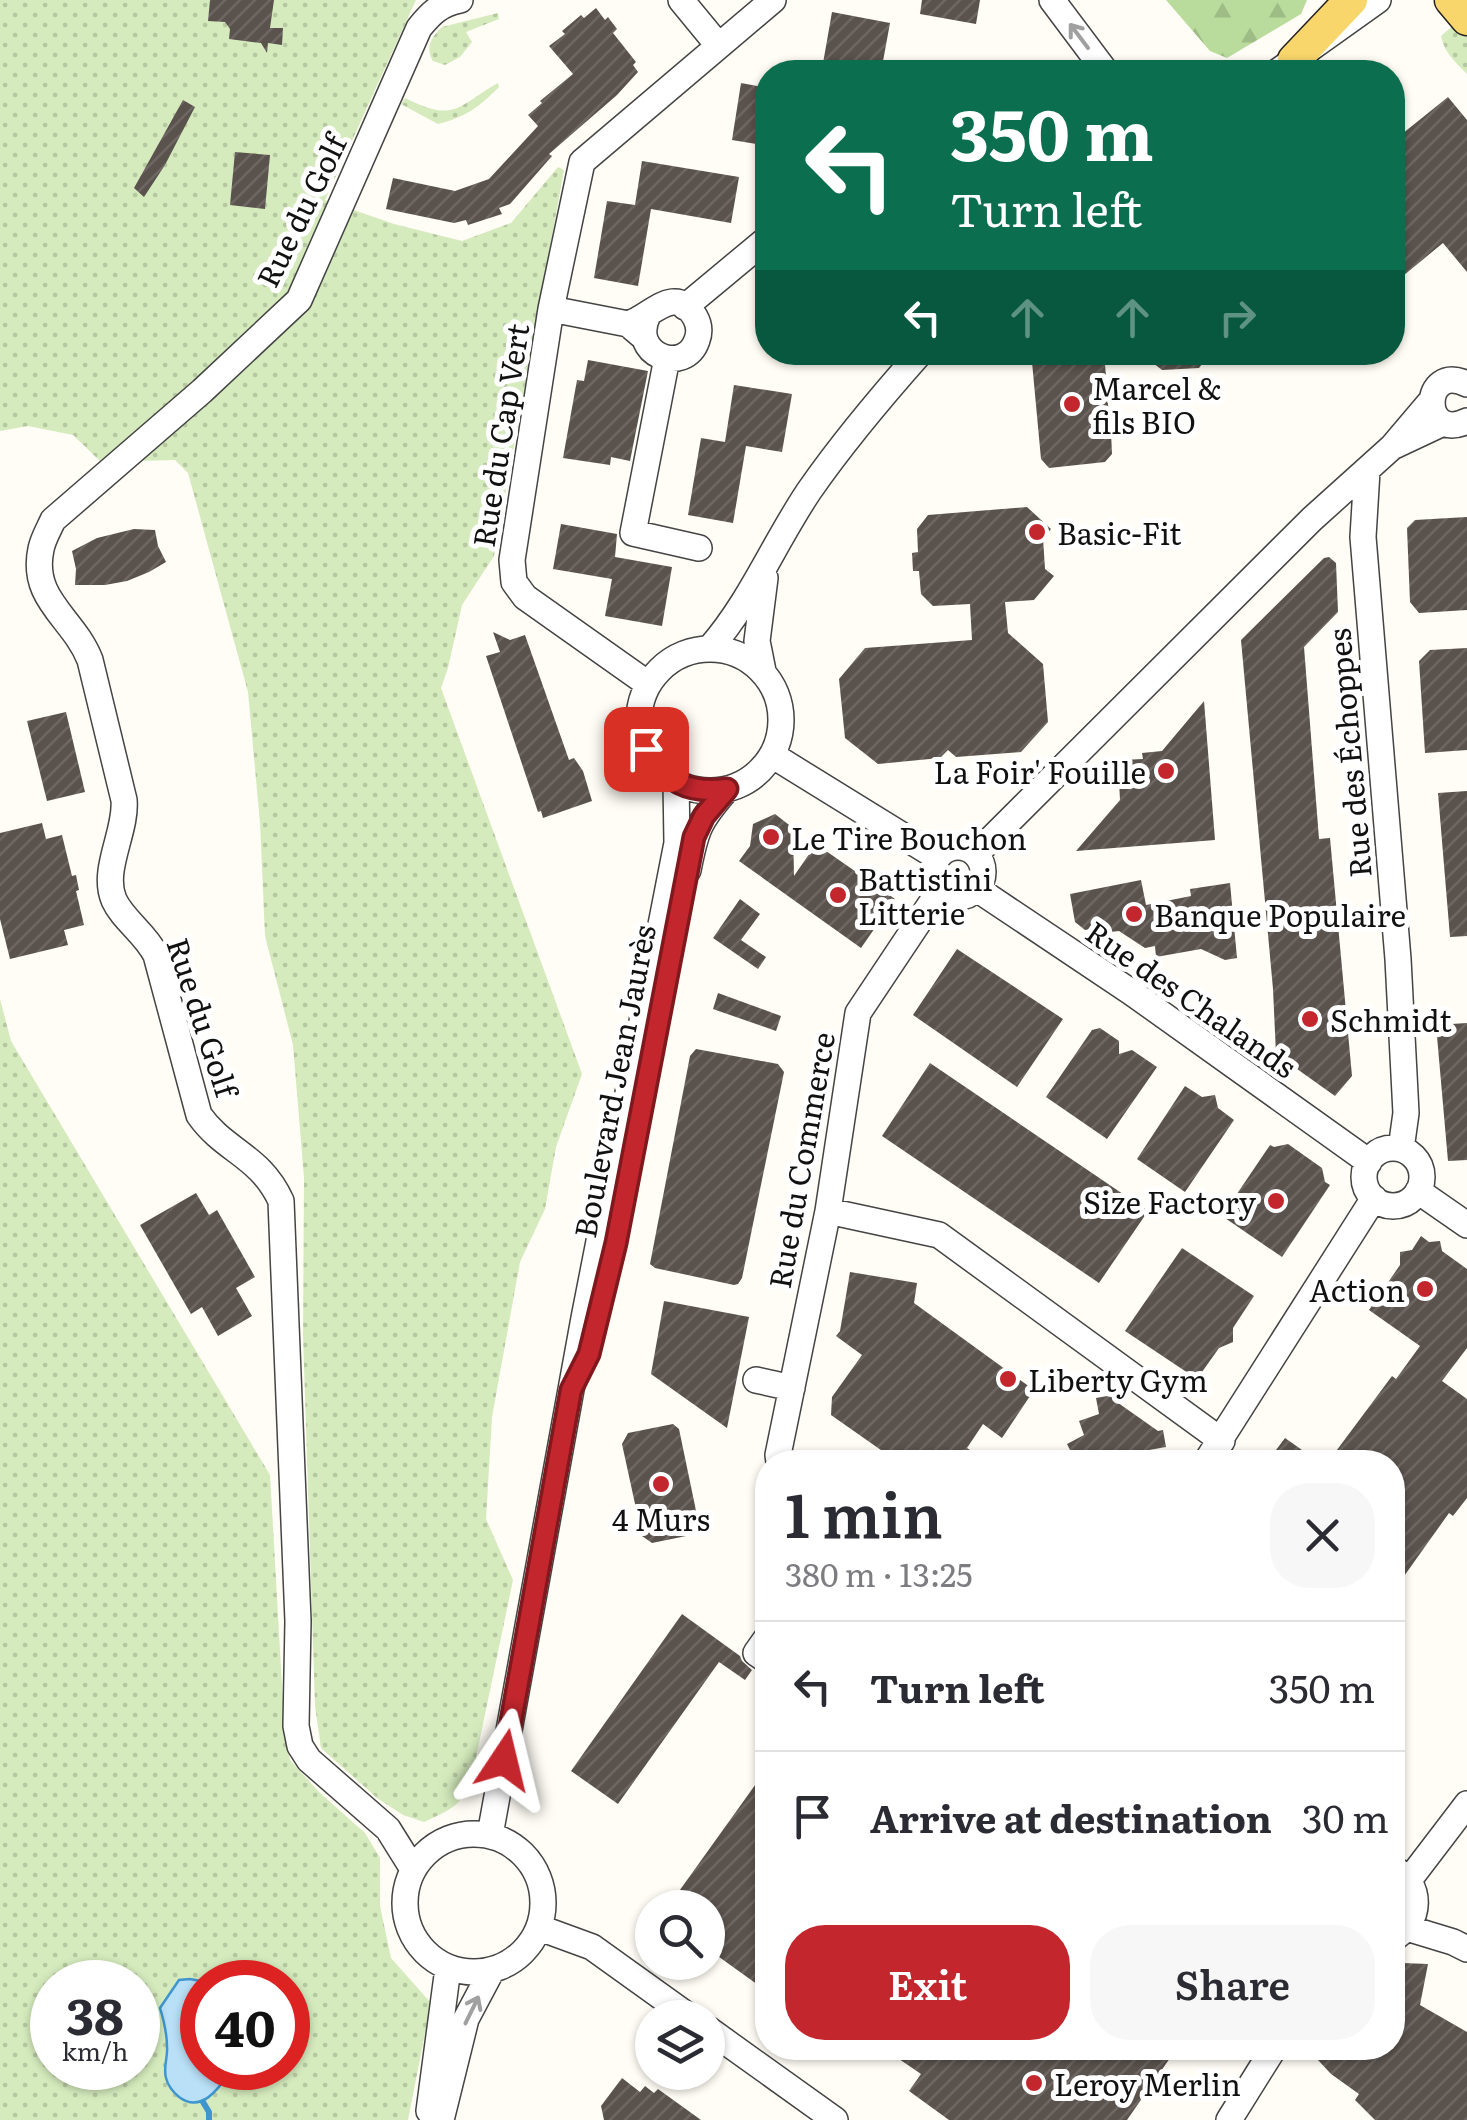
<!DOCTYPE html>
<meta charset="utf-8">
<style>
body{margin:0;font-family:Literata,serif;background:#f7f7f7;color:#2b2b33;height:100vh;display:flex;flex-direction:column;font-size:38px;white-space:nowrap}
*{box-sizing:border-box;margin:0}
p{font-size:32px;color:#7c7c81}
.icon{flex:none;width:55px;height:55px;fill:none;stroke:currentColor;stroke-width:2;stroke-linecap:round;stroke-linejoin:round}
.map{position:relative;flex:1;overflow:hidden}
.side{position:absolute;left:755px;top:1450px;width:650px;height:610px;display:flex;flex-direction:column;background:#fff;border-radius:40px;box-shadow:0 2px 8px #0004}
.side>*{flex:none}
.banner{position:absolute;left:755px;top:60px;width:650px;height:305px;border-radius:40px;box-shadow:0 2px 8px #0004;background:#0b6e4f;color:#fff;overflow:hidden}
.controls{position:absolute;left:635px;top:1890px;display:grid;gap:20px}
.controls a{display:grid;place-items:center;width:90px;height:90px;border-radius:50%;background:#fff;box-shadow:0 2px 8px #0004;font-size:50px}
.speed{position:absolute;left:30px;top:1960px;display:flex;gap:20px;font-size:50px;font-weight:700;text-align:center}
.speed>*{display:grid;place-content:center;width:130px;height:130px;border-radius:50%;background:#fff;box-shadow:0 2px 8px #0004;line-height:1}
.speed small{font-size:25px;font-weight:400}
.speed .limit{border:15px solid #d22;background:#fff;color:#111}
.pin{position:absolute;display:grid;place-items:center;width:85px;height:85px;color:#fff;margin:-42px;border-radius:20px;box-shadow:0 5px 15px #0006}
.me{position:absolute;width:110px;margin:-55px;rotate:10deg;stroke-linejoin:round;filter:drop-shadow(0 0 8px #0008)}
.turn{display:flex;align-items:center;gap:35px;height:210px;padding:0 30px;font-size:45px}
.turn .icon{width:130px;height:130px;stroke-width:2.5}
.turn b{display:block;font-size:70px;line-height:85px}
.lanes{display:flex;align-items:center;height:95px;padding:0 30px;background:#0003;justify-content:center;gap:50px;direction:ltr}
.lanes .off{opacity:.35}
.round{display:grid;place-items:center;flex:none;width:105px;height:105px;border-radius:40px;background:#f7f7f7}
.head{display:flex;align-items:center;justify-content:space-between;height:170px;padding:0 30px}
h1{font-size:60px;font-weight:600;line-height:75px}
.primary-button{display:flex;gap:20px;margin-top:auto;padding:20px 30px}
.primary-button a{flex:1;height:115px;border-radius:40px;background:#c4262e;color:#fff;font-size:40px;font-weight:600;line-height:115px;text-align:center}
.primary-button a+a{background:#f7f7f7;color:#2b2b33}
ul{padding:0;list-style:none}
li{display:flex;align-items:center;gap:30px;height:130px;padding:0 30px;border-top:2px solid #e1e1e2}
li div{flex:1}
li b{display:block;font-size:38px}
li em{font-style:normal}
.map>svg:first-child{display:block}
.grass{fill:url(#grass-dots);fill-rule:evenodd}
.forest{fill:url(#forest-firs)}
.water{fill:#b9e0f7;stroke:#3f96cf;stroke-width:2.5}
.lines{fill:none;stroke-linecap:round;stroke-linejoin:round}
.stream{stroke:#3f96cf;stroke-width:6}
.building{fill:url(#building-hatch)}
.minor-casing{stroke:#444;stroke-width:28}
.major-casing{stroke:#222;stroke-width:35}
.minor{stroke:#fff;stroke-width:25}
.major{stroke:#f9d66b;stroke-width:32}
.oneway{stroke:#a0a0a0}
.route-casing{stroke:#7f191e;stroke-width:25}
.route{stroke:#c4262e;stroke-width:18}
.poi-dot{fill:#c4262e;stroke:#fff;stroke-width:4}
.labels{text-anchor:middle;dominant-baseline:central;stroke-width:10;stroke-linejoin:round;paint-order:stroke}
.street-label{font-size:30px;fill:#111;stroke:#fff}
.poi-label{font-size:30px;fill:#111;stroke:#fff;text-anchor:start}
</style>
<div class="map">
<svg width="1467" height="2120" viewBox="0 0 1467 2120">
<defs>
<pattern id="grass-dots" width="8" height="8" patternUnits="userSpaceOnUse" patternTransform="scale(2.5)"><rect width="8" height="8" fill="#d5ebbd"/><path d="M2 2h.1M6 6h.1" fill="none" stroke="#b6c8a1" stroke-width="1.8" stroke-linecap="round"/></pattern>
<pattern id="forest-firs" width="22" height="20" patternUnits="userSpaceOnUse" patternTransform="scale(2.5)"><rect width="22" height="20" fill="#b9dc9c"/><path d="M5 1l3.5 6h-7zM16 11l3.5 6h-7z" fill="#9ebc85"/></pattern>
<pattern id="building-hatch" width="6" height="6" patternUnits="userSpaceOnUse" patternTransform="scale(2.5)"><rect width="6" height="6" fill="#5a524d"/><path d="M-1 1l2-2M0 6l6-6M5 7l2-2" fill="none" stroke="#6d6662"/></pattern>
</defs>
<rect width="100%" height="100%" fill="#fffdf5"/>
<path class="grass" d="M0,0H416L325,200L394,224L462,241L511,223L558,167L564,170L494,556L462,605L448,668L441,688L582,1074L556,1147L545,1209L520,1262L492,1417L486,1519L513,1580L474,1767C464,1804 459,1806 424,1822L403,1815L377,1798L321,1748L315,1706L303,1335L304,1178L293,1045L265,936L260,823L248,692L188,473L175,460L101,462L73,435L28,426L0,431Z
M498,13L499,19L466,32L472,42L460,57L445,65L433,61C425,48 431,37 442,27Z
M1456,23L1467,37V74C1456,63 1444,52 1441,36Z
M498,83L499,87C479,107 466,117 438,124L401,104L405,98C456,123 456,107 498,83Z
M0,999L11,1041L270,1475L285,1738L290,1760L319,1792L365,1833L380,1858V1906L391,1958L431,2003L408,2120H0ZM52,1982H138V2068H52ZM202,1982H288V2068H202Z"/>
<path class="forest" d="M1166,0H1307L1301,14L1227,58L1210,51Z"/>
<path class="water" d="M190,1979L206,1982H202V2068H233C221,2085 203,2115 179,2097C173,2092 168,2086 166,2078C163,2067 168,2057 167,2047C167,2033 164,2021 160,2008L179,1980Z"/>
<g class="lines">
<path class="stream" d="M203,2102L209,2112V2120"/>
</g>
<path class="building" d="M210,0H274L270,28H283L282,45L268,43L267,53L261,43L229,39L230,29L225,22L208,21Z
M922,0H980L976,24L920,14Z
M596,8L605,20L608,17L617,29L613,33L636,62L633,65L638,72L617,95L549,154L552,156L510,204L499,208L502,214L468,225L466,220L454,223L386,209L393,178L455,191L489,179L538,126L528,115L542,103L540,101L573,74L549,46L565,34L562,31L581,15L584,18Z
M832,12L890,23L881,72H839L822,69Z
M741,83L768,88V146L732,140Z
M1448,97L1467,120V272L1443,243L1392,285V142Z
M183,100L195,107L165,165L144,197L134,188Z
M235,152L270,155L265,209L230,205Z
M642,161L739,177L731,223L651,209L638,286L594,278L607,201L635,205Z
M1039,352H1104L1106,377L1113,384L1107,392L1109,416L1116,425L1111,432L1112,454L1105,462L1049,468L1041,459L1032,362Z
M1139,352H1211L1199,368L1162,370Z
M588,360L648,371L630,461L611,457L610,465L563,458L577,380L584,381Z
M734,385L792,394L782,452L746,446L733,523L688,515L701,438L725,442Z
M1027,507L1051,529L1043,538L1045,569L1054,576L1034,600L1005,602L1008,633L1043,664L1048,722L1021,752L956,757L948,750L940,758L878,764L845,738L839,679L865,648L972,640L970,604L933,606L921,594L919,571H913L912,553L918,552L917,529L928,515Z
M1467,517V610L1419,613L1410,602L1407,528L1415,520Z
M561,524L617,534L615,557L672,567L662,626L605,616L612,579L553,569Z
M134,529L155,530L158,546L166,562L149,572L127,581L105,585H75L76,569L72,551L97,538Z
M1329,557L1336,563L1338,612L1304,647L1319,839L1330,838L1352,1076L1335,1096L1276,1054L1273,989L1241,640L1324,558Z
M493,632L510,640L525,635L569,760L574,758L583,771L592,801L543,818L541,811L538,812L486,656L500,652Z
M1467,648V750L1425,753L1419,661L1430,650Z
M1204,701L1215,840L1076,851L1120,800L1119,781H1124L1122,760L1143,759L1142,753L1162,751Z
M66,712L85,792L47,801L27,721Z
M1467,791V936L1450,937L1438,793Z
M775,814L793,828L794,876L816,844L895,899L861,948L739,861L750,846L753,824Z
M42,823L46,839L62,835L72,876L76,875L79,890L76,891L84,925L64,930L68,945L10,959L0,919V833Z
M1141,880L1146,905L1191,896L1190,889L1230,883L1237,958L1225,960L1201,949L1156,957L1155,946L1145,948L1119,931L1110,932L1102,927L1085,930L1075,922L1070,894Z
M740,899L760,914L741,940L766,957L758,969L713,938Z
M957,949L1063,1019L1017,1087L913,1015Z
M718,993L781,1016L776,1031L713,1009Z
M1467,1023V1160L1448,1161L1436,1025Z
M1100,1028L1119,1041V1054L1132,1050L1157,1067L1107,1139L1046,1097L1092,1030Z
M696,1049L778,1064L784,1072L742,1278L738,1284L734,1285L655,1268L650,1264L690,1056Z
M930,1063L1148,1211L1099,1283L882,1136Z
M1185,1086L1202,1097L1215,1095L1218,1108L1234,1120L1185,1192L1137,1159Z
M1288,1144L1322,1168L1325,1182L1330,1185L1282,1257L1222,1216L1270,1145L1274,1147Z
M196,1193L209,1215L217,1210L255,1277L236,1288L252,1316L218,1336L202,1307L191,1314L140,1225Z
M1421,1236L1429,1242L1440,1241L1442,1251L1467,1269V1348L1442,1381L1467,1399V1498L1453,1516L1449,1513L1392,1593V1462H1328L1392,1376L1396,1379L1420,1346L1369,1310L1400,1265V1252L1412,1250Z
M1182,1248L1254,1296L1233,1328V1342L1219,1348L1197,1379L1125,1331Z
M850,1272L917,1283L914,1303L1034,1390L1002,1438L983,1424L967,1448L987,1462H898L831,1415L832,1397L862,1355L836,1336L840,1331Z
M664,1301L749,1317L727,1428L651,1374Z
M1113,1395L1114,1400L1158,1431L1163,1430L1166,1447L1149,1450V1462H1056L1071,1452L1067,1444L1084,1435L1079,1421L1099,1414L1096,1398Z
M673,1424L679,1429L699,1525L696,1534L652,1543L642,1536L622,1444L628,1433Z
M1285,1438L1319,1462H1267Z
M682,1614L740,1656L742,1661L752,1670L745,1680L719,1662L618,1804L571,1771Z
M768,1767V1992L708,1949V1908H667Z
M1402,1963L1428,1964L1420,2005L1467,2032V2120H1375L1355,2100L1359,2094L1331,2074L1318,2060L1327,2048H1392V1966Z
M883,2048H1177L1127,2120H949L909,2091L921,2074Z
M622,2078L640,2092L645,2086L654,2093L658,2089L701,2120H604L601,2106Z"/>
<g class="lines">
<defs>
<path id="minor" d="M681,0L718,45
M1052,0L1106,72
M1277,72L1378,0
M685,307L768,238
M551,309L628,324L641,335
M628,324C650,318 675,282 695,317C699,324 700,332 697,340C685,376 628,355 648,315
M667,358L633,533L699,548
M1467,384C1421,362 1420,443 1467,421
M1431,401L1392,447L1443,423
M1367,471L1363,537L1398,959L1406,1113L1401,1149
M710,648C751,601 774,543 809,491C843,442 881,397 921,352
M639 720a71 71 0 1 1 142 0a71 71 0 1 1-142 0Z
M763,671L757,641L765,578
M648,684L525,597L514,582L512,560L551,309L582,162L773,0
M772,755L937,857
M933 872a25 25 0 1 1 50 0a25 25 0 1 1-50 0Z
M976,854L1312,519L1392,447
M688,870C696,829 699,821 727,789
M977,889L1131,992L1369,1162
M1364 1177a29 29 0 1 1 58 0a29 29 0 1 1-58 0Z
M1418,1191L1467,1225
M828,1211L939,1235L1222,1441
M756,1380L792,1388
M779,1462L778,1455L828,1211L858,1013L940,890
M1206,1462L1374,1198
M768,1636L756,1653L768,1661
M405 1903a69 69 0 1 1 138 0a69 69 0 1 1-138 0Z
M490,1835L584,1318L677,843L676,782
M1392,1868C1424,1883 1422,1923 1392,1939
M413,1869L388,1829L309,1760L300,1746L296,1726L298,1621L281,1201C260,1155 225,1152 199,1115L156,955C145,933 123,920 114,900C101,870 127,831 124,800L90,660C74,618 30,600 41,549C43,539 49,529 53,520L202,391L299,300L419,28C431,13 440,4 460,0
M1409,1880L1467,1804
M540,1928L592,1947L691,2018
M1407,1928L1453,1942L1467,1949
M708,2029L835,2120
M429,2111L448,1968
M441,2120L466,2019L492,1970
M1229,2120L1274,2048"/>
<path id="major" d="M1451,0L1467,19
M1294,60L1351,0"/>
</defs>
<use href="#minor" class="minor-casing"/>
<use href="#major" class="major-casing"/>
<use href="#minor" class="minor"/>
<use href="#major" class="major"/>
</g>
<defs><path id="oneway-shaft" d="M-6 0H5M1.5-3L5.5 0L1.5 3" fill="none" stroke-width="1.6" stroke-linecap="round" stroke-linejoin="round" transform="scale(2.5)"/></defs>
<g class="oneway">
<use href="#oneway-shaft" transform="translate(1079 36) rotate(-127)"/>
<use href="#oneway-shaft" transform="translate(472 2010) rotate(-64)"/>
</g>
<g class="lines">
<defs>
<path id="route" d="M504,1760L571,1390L589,1354L616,1243L694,837L704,816L727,789C687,794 667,782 646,749"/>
</defs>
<use href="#route" class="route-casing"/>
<use href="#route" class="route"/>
</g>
<g class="poi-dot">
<circle cx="1072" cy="404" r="10"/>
<circle cx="1037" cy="532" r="10"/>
<circle cx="1166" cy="771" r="10"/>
<circle cx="771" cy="837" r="10"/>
<circle cx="838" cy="895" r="10"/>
<circle cx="1134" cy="914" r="10"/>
<circle cx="1310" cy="1019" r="10"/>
<circle cx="1276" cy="1201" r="10"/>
<circle cx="1425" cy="1289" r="10"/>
<circle cx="1008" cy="1379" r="10"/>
<circle cx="661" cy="1484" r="10"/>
<circle cx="1034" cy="2083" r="10"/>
</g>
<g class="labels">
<g class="street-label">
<text transform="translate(300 210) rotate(-64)">Rue du Golf</text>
<text transform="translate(499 435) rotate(-81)">Rue du Cap Vert</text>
<text transform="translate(1348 753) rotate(-95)">Rue des Échoppes</text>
<text transform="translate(1192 998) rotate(35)">Rue des Chalands</text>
<text transform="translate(204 1017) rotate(72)">Rue du Golf</text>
<text transform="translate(613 1081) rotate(-79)">Boulevard Jean Jaurès</text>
<text transform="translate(800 1160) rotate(-80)">Rue du Commerce</text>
</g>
<g class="poi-label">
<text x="1092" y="387">Marcel &amp;<tspan x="1092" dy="34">fils BIO</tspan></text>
<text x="1057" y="532">Basic-Fit</text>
<text x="1146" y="771" text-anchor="end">La Foir' Fouille</text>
<text x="791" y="837">Le Tire Bouchon</text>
<text x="858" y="878">Battistini<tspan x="858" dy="34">Litterie</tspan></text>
<text x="1154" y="914">Banque Populaire</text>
<text x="1330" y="1019">Schmidt</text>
<text x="1256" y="1201" text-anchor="end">Size Factory</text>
<text x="1405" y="1289" text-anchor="end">Action</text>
<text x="1028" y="1379">Liberty Gym</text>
<text x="661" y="1518" text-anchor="middle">4 Murs</text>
<text x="1054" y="2083">Leroy Merlin</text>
</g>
</g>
</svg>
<div class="controls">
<a><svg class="icon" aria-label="search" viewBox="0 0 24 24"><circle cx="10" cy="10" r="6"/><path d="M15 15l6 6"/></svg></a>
<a><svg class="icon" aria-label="layers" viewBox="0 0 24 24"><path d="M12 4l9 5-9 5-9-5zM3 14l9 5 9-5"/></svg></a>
</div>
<div class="speed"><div>38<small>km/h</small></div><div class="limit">40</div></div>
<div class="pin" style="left:646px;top:749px;background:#d93025"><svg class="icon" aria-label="arrive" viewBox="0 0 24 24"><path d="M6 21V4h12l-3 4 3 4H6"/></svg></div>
<svg class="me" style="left:504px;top:1760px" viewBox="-20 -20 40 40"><path d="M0-17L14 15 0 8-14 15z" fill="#c4262e" stroke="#fff" stroke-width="4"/></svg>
<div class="banner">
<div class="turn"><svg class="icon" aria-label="left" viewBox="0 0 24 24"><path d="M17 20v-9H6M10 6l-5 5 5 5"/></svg><div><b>350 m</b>Turn left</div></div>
<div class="lanes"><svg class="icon" aria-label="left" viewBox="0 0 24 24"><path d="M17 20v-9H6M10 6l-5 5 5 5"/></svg><svg class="icon off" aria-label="ahead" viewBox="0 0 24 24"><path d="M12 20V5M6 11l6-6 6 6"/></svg><svg class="icon off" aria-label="ahead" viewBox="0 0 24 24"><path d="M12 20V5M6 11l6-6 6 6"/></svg><svg class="icon off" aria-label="right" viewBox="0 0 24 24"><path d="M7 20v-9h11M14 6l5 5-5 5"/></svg></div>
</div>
<section class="side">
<div class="head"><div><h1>1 min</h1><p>380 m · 13:25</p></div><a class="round"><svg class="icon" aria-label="close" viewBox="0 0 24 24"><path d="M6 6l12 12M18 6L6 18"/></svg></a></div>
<ul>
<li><svg class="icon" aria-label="left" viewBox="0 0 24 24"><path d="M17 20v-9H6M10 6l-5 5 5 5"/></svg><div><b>Turn left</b></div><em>350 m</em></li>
<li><svg class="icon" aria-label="arrive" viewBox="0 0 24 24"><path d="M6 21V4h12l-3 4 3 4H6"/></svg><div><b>Arrive at destination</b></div><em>30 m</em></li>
</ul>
<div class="primary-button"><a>Exit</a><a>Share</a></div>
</section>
</div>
